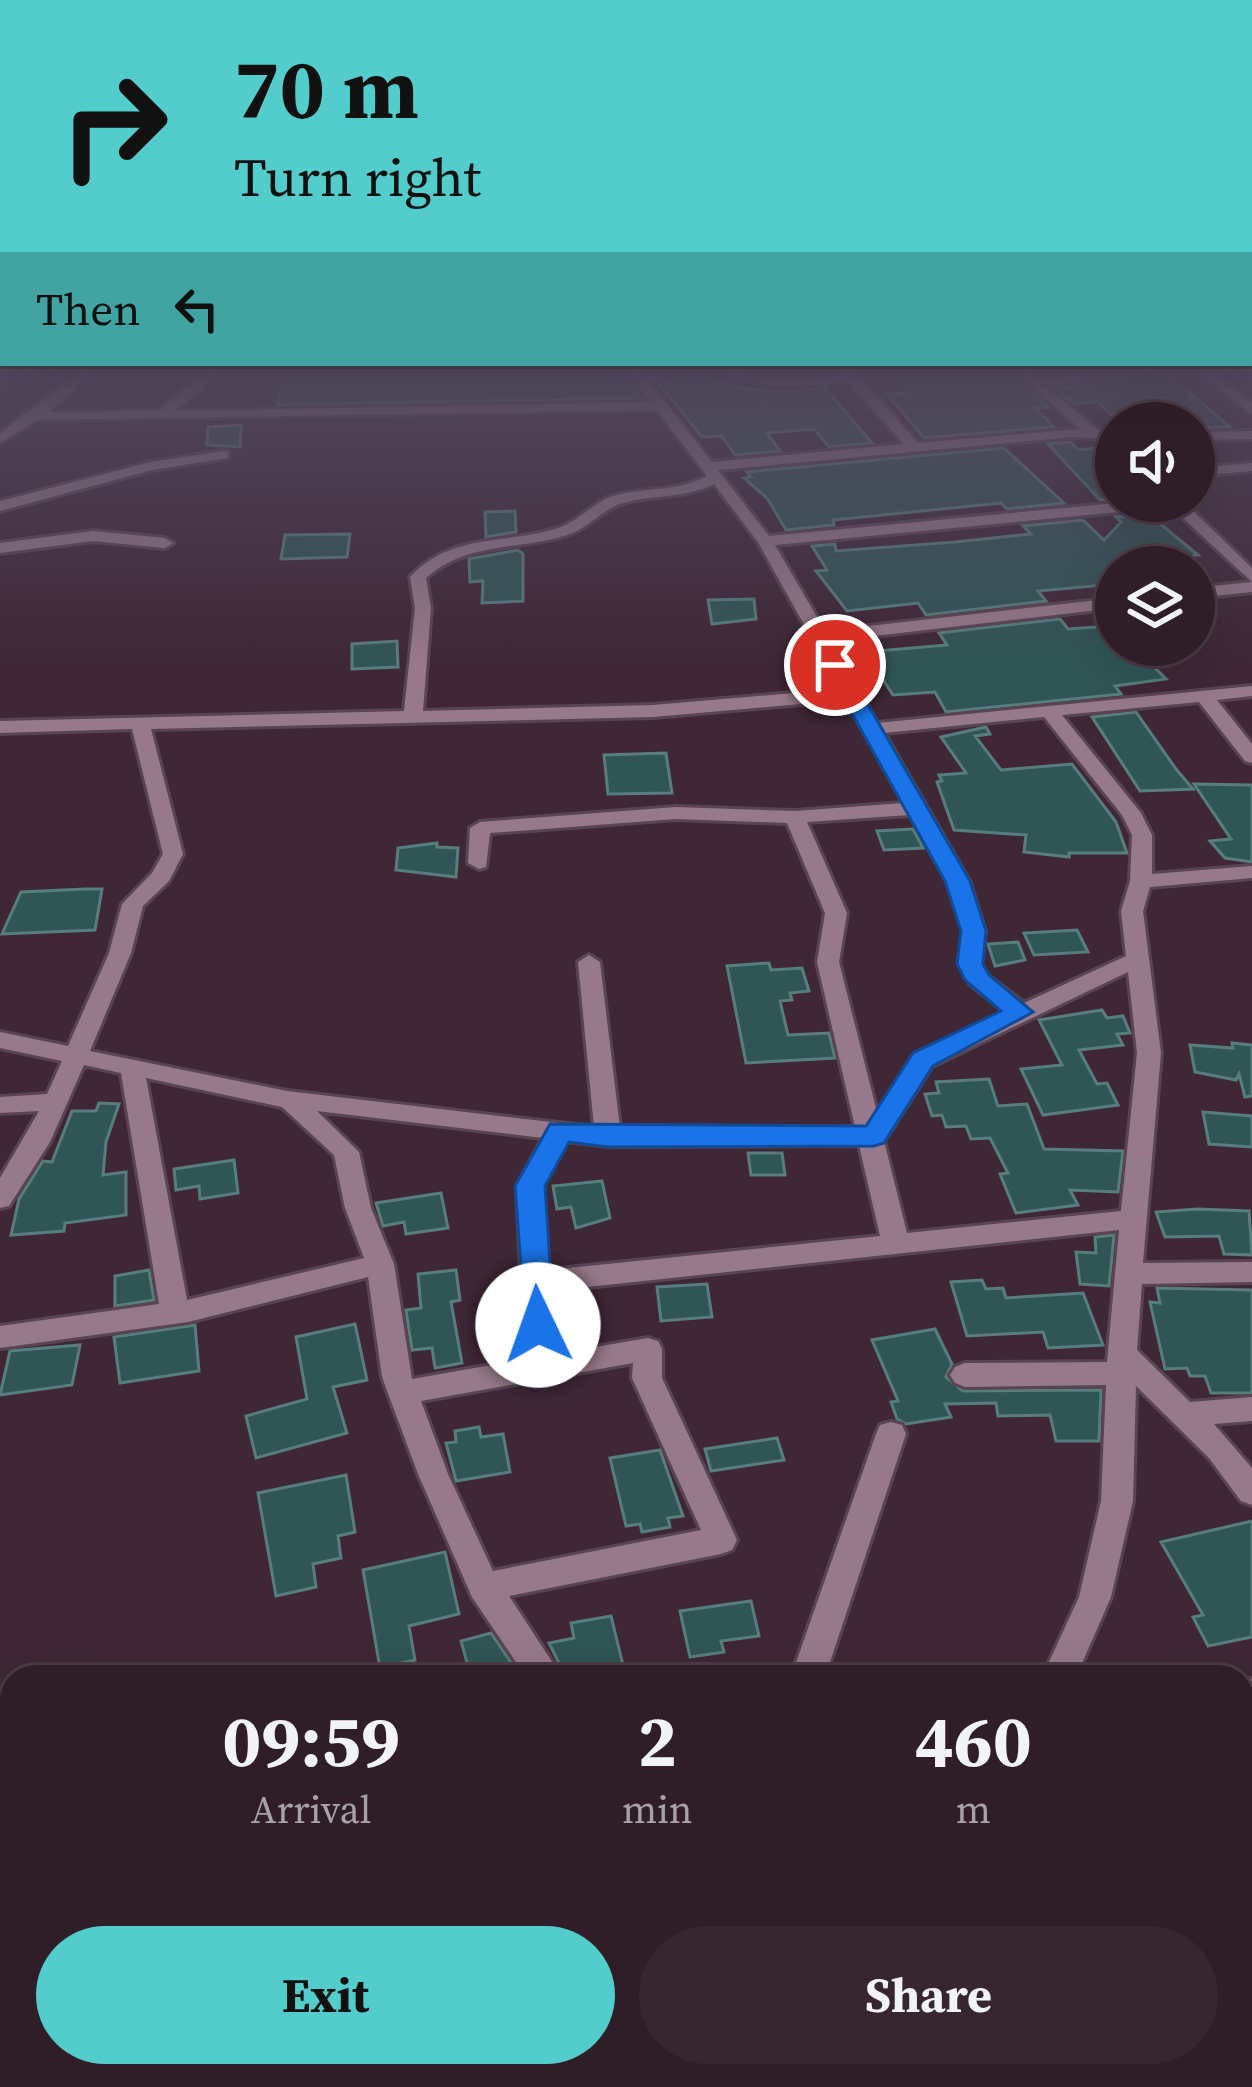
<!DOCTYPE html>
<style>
body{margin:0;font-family:"Source Serif 4",serif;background:#372630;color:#f1f3f6;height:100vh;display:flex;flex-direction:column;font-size:45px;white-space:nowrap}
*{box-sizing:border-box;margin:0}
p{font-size:39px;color:#a7a2a8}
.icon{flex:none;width:66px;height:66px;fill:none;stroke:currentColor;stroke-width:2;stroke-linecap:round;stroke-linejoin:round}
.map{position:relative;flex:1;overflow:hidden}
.drawer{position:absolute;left:0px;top:1665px;width:1254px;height:423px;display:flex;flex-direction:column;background:#2f1d28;border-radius:36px 36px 0 0;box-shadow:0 12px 48px #0002,0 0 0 3px #4a3b45}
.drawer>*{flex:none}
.top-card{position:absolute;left:0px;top:0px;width:1254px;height:366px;box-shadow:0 12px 48px #0002,0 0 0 3px #4a3b45;background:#52cdcc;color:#111;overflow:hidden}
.controls{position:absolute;left:1095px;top:402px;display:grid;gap:24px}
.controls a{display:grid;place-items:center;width:120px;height:120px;border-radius:50%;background:#2f1d28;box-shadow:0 12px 48px #0002,0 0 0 3px #4a3b45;font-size:60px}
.pin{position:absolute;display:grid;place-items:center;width:102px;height:102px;color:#fff;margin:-51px;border:6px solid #fff;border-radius:50%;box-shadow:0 3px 12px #0007}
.me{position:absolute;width:132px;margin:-66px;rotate:357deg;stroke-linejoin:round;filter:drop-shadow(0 0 9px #0008)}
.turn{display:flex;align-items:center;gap:42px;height:252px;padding:0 36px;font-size:54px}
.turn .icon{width:156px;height:156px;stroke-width:2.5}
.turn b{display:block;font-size:84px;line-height:102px}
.then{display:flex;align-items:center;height:114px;padding:0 36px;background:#0003;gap:24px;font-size:45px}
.eta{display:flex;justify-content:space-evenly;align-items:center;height:204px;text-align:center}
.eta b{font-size:72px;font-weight:700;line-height:84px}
.cta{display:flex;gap:24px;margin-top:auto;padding:24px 36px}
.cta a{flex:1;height:138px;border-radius:72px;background:#52cdcc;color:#111;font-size:48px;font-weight:700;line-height:138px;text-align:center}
.cta a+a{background:#372630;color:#f1f3f6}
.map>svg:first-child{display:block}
.building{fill:#305555;stroke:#577d7c;stroke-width:3}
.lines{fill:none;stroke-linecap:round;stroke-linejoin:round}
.minor-casing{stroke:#594552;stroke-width:6}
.minor{fill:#96798a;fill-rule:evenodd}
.route{fill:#1a73e8;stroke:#114b97;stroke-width:3}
</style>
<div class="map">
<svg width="1252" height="2087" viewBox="0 0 1252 2087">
<rect width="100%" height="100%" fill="#3f2736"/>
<path class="building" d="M380,371H595L597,377L625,375L640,398L277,405L283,376Z
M942,371H1011L1048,407L1035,408L1054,427L924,438L887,394L910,393L892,376Z
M1101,371L1169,375L1230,427L1194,428V411L1114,417L1097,402L1074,404L1057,389L1098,384Z
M700,373L729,386L780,392L825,388L872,443L829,447L814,429L767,433L780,451L735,455L722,436L702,437L659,384Z
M241,425L240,447L207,445L208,427Z
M1070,442L1079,450L1096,448L1116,460V499L1100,500L1048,444Z
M1004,448L1064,503L1007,509L1001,503L833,520L834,525L786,530L767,498L744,478L751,477L747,472Z
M515,511L516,532L486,537L485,512Z
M1169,512L1175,516L1152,517L1198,555L1180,557L1191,567H1116V584L1038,591L1046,601L926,615L918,603L847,611L816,571L827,570L812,546L835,544L836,551L955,542L1031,534L1023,526L1083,520L1104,540L1121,522L1116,517Z
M350,534L347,557L281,559L285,535Z
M518,550L523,554V601L482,603L483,581L470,582L469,559Z
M754,599L756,619L712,624L708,600Z
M1060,619L1068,629L1096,627L1116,633V645L1140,653L1166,679L1115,686L1121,694L946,712L935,692L893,695L865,652L947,645L939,633Z
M397,641L398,667L352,669V644Z
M1136,712L1176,769L1193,789L1140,791L1092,717Z
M986,727L990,734L975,736L1001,770L1072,764L1116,822L1127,853H1069V857L1024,852L1026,835L954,830L937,782L942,781L939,775L966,773L941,737Z
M666,753L672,793L608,794L604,755Z
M1194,784L1252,785V862L1225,858L1210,841L1231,839Z
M913,829L923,848L884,850L877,831Z
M437,843V847L458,848L456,877L396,870L398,848Z
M86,889H102L95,930L2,934L21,892Z
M1077,930L1088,952L1034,955L1024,933Z
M1018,942L1025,960L995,966L988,944Z
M769,963L771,970L802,968L809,991L790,993L792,1000L780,1001L788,1035L829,1033L835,1058L746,1063L727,966Z
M1102,1010L1107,1018L1123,1016L1130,1033L1117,1034L1123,1045L1079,1050L1097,1084L1107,1083L1118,1105L1043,1115L1021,1069L1062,1065L1039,1020Z
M1232,1043L1252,1045V1096L1245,1097L1239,1074L1236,1080L1195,1072L1190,1045L1233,1048Z
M989,1079L998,1106L1027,1104L1044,1149L1123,1151L1118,1192L1070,1190L1078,1205L1016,1213L1000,1174L1008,1173L990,1138L971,1139L966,1126L946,1127L942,1115L932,1116L925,1094L939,1093L936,1082Z
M99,1103L119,1104L106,1142L103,1175L126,1172V1215L65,1223L64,1231L11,1235L19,1199L43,1161L52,1162L72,1111H96Z
M1203,1112L1252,1116V1147L1209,1144Z
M748,1153H782L785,1175H751Z
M234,1160L238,1193L200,1199L199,1186L176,1190L174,1169Z
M602,1181L610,1218L576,1228L571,1207L557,1209L553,1186Z
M441,1193L448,1228L406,1234L404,1222L383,1226L376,1203Z
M1197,1209L1249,1211L1252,1255L1224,1254L1219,1236L1165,1237L1156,1212Z
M1114,1235L1109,1286L1080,1284L1076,1252L1096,1253L1095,1237Z
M149,1270L154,1300L115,1306V1276Z
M456,1270L460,1300L451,1302L462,1363L435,1368L432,1348L412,1350L406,1310L421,1308L418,1274Z
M982,1280L986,1289L1003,1288L1006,1298L1083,1293L1103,1345L1048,1348L1043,1332L967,1336L951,1282Z
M707,1284L712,1317L661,1321L657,1287Z
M1157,1288L1252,1290V1393H1211L1205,1376H1190L1187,1368L1165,1369L1150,1302L1160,1303Z
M355,1324L367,1380L333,1387L347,1433L256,1458L246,1416L307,1399L296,1337Z
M195,1325L199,1371L120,1383L114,1337Z
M935,1329L952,1364L946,1377L963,1391L1101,1390L1099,1441H1056L1050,1415L998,1416L996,1403L945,1404L951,1417L906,1424L897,1419L891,1402L898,1401L872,1340Z
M80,1345L72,1385L0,1395L10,1351Z
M479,1427L481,1437L503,1434L510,1472L456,1481L446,1443L456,1442L455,1431Z
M777,1438L784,1460L711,1471L705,1449Z
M660,1450L683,1516L668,1518L670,1527L642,1532L640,1524L626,1526L610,1458Z
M346,1475L355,1532L338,1536L341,1558L313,1564L316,1587L276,1596L258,1493Z
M1252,1521V1637L1208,1646L1193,1617L1203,1615L1161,1542Z
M445,1552L459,1614L409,1626L415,1660L380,1668L363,1570Z
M751,1601L759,1636L721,1641L724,1652L690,1657L680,1611Z
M611,1616L623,1665L566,1677L549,1643L574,1638L571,1623Z
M491,1633L521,1677H471L461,1641Z"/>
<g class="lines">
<defs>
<path id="minor" d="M81,371H96L48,412L158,411L206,371H221L175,411L651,402L628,371H641L645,376L682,371L650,383L712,462L904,444L849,382L780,387L706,371H737L780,379L854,371L918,443L1080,429L1015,371H1029L1038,379L1092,373L1097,374V380L1046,386L1098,430L1116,431V439L1072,437L718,470L769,536L1138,501H1183L1252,568V582L1171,507L775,545L825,631L1116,598V608L831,641L877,723L1252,686V696L1217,700L1252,744V763L1245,761L1199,702L1062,715L1141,813L1152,835V874L1252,866V878L1150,887L1143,911L1161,1053L1143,1263L1252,1262V1282L1142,1284L1137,1350L1190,1402L1252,1397V1421L1214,1424L1252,1468V1505L1241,1501L1209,1458L1136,1386L1133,1501L1111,1597L1076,1677H1042L1079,1597L1101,1501L1106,1385L965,1387L955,1383L950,1375L955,1367L965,1363L1107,1362L1119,1230L550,1291L554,1354L648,1338L658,1341L662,1349V1378L737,1540L732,1550L721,1554L509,1596L562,1677H526L472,1597L418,1474L382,1377L368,1277L188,1322L0,1348V1326L159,1304L121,1073L84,1065L50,1142L9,1206L0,1208V1178L39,1111L0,1113V1097L47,1094L62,1061L0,1048V1032L68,1046L109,953L122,904L152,873L163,854L132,729L0,733V721L404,711L415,608L410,577C451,532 506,545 558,528C580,521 594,501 616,495C647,487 678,492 707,476L657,410L37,420L0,443V433ZM714,484L758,542L840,689L653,705L423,711L431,608L426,578C468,541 517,551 567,535C588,529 602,509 623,503C653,494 684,499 714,484ZM846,700L904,803L795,811L676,807L480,822L470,828L468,863L479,869L486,867L490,833L676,819L787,823L825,913L817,962L855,1127L620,1128L600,962L589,955L578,962L594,1127L287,1091L90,1051L131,953L143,906L169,881L183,854L151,729L653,717ZM1044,717L1122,815L1132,835L1130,881L1121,911L1126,956L1024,1003L987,975L981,964L985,931L969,881L884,733ZM910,815L947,881L963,931L959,964L970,984L1005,1012L914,1054L877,1112L839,962L847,913L807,822ZM1128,972L1137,1053L1121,1211L907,1233L884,1141L932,1066ZM146,1078L282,1107L334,1155L345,1208L364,1258L187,1300ZM317,1111L543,1138L517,1186L525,1359L412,1379L394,1264L371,1208L359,1152ZM567,1141L608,1146L859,1145L880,1236L548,1270L543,1186ZM633,1363L632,1378L701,1530L493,1571L448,1474L421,1401Z
M1197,371H1212L1252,403V414Z
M1252,431V439L1194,440V432Z
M223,451L228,452V458L152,470L0,511V501L151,462Z
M1252,463V471L1194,476V468Z
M93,531L165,538L173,543L165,548L93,541L0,553V543Z
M1252,582V592L1194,598V588Z
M891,1422L902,1425L906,1434L825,1677H791L876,1434L880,1425Z
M1252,1679V1711L1242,1713V1681Z
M12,1874V1912L0,1913V1875Z
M1252,1919V1957L1242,1959V1921Z
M198,2076H238L237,2087H197Z
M508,2076H548L550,2087H510Z
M675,2076H715L718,2087H678Z
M968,2076H1009L1013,2087H972Z"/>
</defs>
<use href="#minor" class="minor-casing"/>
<use href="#minor" class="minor"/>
</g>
<linearGradient id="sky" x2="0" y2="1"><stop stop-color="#23151e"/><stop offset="0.56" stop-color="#52475d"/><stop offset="1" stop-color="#52475d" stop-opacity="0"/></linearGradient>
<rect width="1252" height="664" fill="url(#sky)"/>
<path class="route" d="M835,659L845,665L970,881L986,931L983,964L989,975L1033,1012L933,1066L884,1143L874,1146L608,1147L569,1142L545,1186L554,1325L538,1337L526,1334L515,1186L550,1124L866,1126L913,1053L1001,1011L965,980L957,964L961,931L945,881L825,665Z"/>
</svg>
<div class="controls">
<a><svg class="icon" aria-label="sound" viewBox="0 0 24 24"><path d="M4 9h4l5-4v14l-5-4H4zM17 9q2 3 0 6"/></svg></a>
<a><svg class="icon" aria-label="layers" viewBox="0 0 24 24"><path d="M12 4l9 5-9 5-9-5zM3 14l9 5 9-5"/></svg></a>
</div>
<div class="pin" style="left:835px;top:665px;background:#d93025"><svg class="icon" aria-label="arrive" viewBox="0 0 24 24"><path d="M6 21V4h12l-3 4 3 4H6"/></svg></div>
<svg class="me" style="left:538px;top:1325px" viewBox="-20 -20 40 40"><circle r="19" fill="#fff"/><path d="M0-13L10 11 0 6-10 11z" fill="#1a73e8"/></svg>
<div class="top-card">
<div class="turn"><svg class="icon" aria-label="right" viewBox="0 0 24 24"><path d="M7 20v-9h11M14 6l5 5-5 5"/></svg><div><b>70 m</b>Turn right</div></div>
<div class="then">Then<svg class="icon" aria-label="left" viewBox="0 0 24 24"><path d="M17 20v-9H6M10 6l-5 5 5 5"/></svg></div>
</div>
<section class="drawer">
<div class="eta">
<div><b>09:59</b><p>Arrival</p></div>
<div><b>2</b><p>min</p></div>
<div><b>460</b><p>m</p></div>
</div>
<div class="cta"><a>Exit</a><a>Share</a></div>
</section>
</div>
